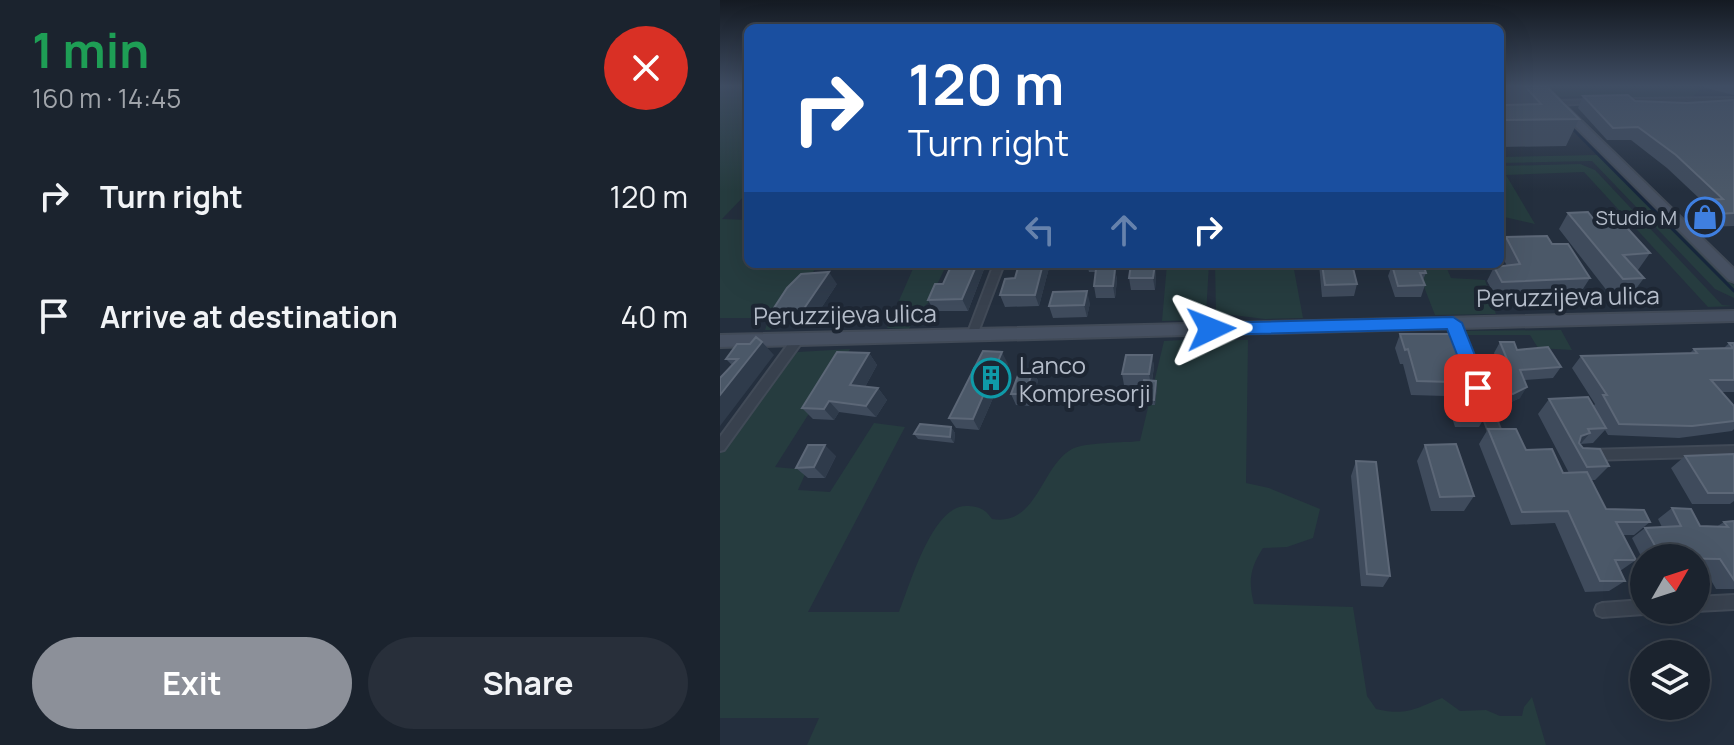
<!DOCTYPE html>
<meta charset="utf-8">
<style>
body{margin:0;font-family:Manrope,sans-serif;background:#282f3a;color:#f1f3f6;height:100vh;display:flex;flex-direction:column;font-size:30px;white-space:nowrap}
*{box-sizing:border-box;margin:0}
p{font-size:26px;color:#a0a4aa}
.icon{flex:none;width:44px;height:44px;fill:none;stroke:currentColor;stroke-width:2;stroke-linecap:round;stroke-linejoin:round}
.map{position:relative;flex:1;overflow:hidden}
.sheet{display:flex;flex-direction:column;background:#1b232e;width:720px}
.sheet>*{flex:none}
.banner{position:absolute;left:24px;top:24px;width:760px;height:244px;border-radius:12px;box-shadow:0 8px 32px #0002,0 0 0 2px #39404a;background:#1a4fa0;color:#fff;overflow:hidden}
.needle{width:52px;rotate:51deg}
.fabs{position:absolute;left:910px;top:544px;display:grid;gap:16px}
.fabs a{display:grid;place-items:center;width:80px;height:80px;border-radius:50%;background:#1b232e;box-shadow:0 8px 32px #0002,0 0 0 2px #39404a;font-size:40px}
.pin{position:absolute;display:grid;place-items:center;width:68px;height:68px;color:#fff;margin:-34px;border-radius:16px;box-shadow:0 4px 12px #0006}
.me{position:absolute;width:88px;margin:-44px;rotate:88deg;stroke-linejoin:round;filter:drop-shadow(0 0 6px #0008)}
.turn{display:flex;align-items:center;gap:28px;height:168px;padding:0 32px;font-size:36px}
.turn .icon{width:104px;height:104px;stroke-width:2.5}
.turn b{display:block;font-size:56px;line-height:68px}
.lanes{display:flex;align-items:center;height:76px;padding:0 32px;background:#0003;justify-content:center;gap:40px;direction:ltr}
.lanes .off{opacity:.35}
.round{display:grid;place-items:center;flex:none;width:84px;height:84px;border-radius:42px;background:#282f3a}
.headline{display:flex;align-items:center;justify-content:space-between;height:136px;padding:0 32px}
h1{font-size:48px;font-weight:700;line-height:60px;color:#1e9e55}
.action{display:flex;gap:16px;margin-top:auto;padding:16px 32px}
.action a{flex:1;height:92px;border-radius:48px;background:#8c9099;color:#fff;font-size:32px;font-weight:700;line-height:92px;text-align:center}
.action a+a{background:#282f3a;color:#f1f3f6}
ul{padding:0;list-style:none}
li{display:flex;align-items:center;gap:24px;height:120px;padding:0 32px}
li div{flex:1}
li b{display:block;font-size:30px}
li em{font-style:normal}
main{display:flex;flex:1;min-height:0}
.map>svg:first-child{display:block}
.green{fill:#263c3f}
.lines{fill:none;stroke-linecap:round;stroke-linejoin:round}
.stream{stroke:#17263c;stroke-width:3}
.minor-casing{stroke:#414a57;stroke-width:4}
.secondary-casing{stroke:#414a57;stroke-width:4}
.minor{fill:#38414e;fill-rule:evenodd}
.secondary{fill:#465061;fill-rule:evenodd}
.wall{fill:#3f4b5c}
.shaded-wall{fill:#2f3b4b}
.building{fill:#4b5868;stroke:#5c6777;stroke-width:2}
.route{fill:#1a73e8;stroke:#114b97;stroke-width:2}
.labels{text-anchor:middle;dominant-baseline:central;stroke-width:8;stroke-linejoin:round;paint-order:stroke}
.far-poi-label{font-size:20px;fill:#b4bcc9;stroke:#1d2633;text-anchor:end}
.street-label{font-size:24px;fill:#b4bcc9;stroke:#1d2633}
.poi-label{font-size:24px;fill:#b4bcc9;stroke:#1d2633;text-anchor:start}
</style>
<main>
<section class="sheet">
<div class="headline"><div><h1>1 min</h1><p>160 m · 14:45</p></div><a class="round" style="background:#d93025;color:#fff"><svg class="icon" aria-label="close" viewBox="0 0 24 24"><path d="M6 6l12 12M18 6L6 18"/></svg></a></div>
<ul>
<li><svg class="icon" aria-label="right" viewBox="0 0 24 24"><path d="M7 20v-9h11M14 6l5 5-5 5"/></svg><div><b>Turn right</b></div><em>120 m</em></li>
<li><svg class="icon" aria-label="arrive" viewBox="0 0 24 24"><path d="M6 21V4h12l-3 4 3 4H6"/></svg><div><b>Arrive at destination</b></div><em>40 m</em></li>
</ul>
<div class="action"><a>Exit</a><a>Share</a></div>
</section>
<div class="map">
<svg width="1014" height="745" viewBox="0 0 1014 745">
<rect width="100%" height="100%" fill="#242f3e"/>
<path class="green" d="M0,86H28V192L2,219L28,220V264H99L50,330H45L49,318H0Z
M826,86H973L980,90L971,98L876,100L871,96L837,97Z
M877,155L1014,285V298L995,289L872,161L780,163V157Z
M860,164L875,170L1002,305L1014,306L988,307L864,172L786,175L815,224L780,216V166Z
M195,264H227L208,303L198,312L189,329L167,328Z
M447,264H489L486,315L478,320L442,321Z
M495,264H573L583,318L545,319L496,313Z
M725,264L731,278L765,280L776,314L715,315L697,269L641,270L640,265Z
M841,330L852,350L818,348L810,335H744L743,331Z
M482,339L487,344L495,340H528L526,483L549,488L600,509L593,538L567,547L543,548C530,568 528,581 534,604L633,607L647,696L656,709C687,716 694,709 722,698L740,711L766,710L780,716H802L804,707L812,697L826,745H87L99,718H0V453L70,357L78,352L130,349L55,467L87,470L78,490L110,492L154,423L185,427L88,612H179C190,585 212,506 246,506C259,506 265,509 272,519C317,527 321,466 352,449C366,442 403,443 420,441L444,341Z"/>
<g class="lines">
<path class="stream" d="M852,128L1014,291"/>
<defs>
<path id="minor" d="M1014,98V102L907,103L904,101L907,99Z
M873,100L876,102L875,103L836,105L833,103L836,101Z
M274,264H284L257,335L252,339L248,338L247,335Z
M733,319L738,323L783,437L781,441L777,442L773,441L771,437L728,323Z
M78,335L82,336L83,339L82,342L4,450L0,451V437L74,336Z
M1014,446V456L868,460L864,459L862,455L864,451L868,450Z
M1014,595V609L976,611L973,610H976V597Z
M924,600V610H930L924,614L882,617L877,615L875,610L877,605L882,603Z"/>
<path id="secondary" d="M815,86H825L1014,269V282L1009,280Z
M1014,311V321L0,347V335Z"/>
</defs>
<use href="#minor" class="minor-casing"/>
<use href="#secondary" class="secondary-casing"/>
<use href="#minor" class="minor"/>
<use href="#secondary" class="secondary"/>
</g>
<path class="wall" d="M780,86H826L859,119L846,146L780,147Z
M984,86H1014V95L986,88Z
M863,96L915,101L967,103L1014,100V226L987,227L972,213L981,200L947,168L911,140H887L858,108Z
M848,213L875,221L930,253L918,270H916L924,278L912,294L891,296L839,229Z
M786,237L832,244L870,278L861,292L775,296L767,281L774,267L787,266L780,252V249Z
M158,264H193L190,268L160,267Z
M232,264H266L248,311H214L208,300L223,284Z
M299,264H330L319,306L285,307L280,295L295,278Z
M367,264H385V269H395L397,280L395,298H376L374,286L376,272H369Z
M599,264H632L637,284L634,296L602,297Z
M672,265L706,273L703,280L705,285L701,297H675L668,276Z
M436,273L435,290H411L409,278Z
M117,284L92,322H62L52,311Z
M370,303L367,317L333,318L329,306Z
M680,334L748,351L745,356L767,413L759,427H735L725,396L691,395L683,364H680L675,348Z
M780,342L797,350L841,367L833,378L805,380L800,398L787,404L773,402L764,375L770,364H778L774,353Z
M1009,343H1014V392H1002L1014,406V429L1012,431L959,438L888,435L885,430L873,443L860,444L863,448L889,466L875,480H871L886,509L930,522L914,535H903L916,560L900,571L905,581L889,591L865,592L835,523L791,525L759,444L768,429L806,450L843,473H849L818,414L829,399L873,407L875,404L852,368L861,356L970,353L974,349L1004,348Z
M149,353L157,365L145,387L158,388L167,400L156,417L119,412L114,420L93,419L82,408Z
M54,355L12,365L6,359Z
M432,355L434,367L432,381H436L437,387L435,405H422L421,399L424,386L404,385L402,374Z
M288,364L259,430L236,428L229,418Z
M313,370L318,381L310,406L296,405L291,394Z
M231,427L235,433L234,443L198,439L194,434Z
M705,445L754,496L744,511H711L697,461Z
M1014,454V501L1010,504H972L951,468L965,456Z
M116,456L105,478H88L76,468Z
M636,461L670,576L663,587L641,586L631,476Z
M952,508L980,526L996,527L1004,522L1014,521V589H996L984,568H976V558H924V562L912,538L925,528L942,527L938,519Z"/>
<path class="shaded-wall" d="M257,264H266L248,311L242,299Z
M323,264H330L319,306L315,295Z
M435,264L436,273L435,290L433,278Z
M395,269L397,280L395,298L393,286Z
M109,272L117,284L92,322L83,310Z
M367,291L370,303L367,317L364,305Z
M42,342L54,355L0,426V395Z
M282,352L288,364L259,430L253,419Z
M149,353L157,365L140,396L130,385Z
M432,355L434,367L431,386L429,374Z
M313,370L318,381L310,406L305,394Z
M436,381L437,387L435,405L434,400Z
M807,387L800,398L787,404L793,394Z
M158,388L167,400L156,417L146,406Z
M109,401L119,412L114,420L104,409Z
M231,427L235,433L234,443L230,437Z
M870,433L857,448L861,436Z
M105,445L116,456L105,478L94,467Z"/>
<path class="building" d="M805,86H826L859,119L780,120V99L784,105L821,104Z
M908,95L915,101L967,103L1014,100V213L997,214L981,200L1003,199L956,155L918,127L893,128L863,96Z
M868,212L875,221L900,220L930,253L903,255L924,278L903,279L848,213Z
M827,236L832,244H848L870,278L782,282L774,267L800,264L786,237Z
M232,264H257L242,299L208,300L215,284H223Z
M299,264H323L315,295H280L285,279L295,278Z
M411,264H435L433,278H409Z
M602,264H632L637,284L605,285Z
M683,264H703L706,273H700L705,285L678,286L672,265Z
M376,269H395L393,286H374Z
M109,272L83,310L52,311L67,288L81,274Z
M367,291L364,305L329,306L333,292Z
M680,334H741L748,351H744L767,413H742L731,382L697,381L688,349L685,350Z
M36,337L42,342L0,395V378L18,359H6L17,344H30Z
M780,342H794L797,350L828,347L841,367L800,370L807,387L793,394L780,391L770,364H789Z
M1009,343H1014V380H991L1014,406V421L972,426L899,424L883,395H887L861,356L977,353L974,349L1013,348Z
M263,351L282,352L253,419L229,418Z
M117,352L149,353L130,385L158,388L146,406L109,401L104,409L82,408Z
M406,355H432L429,374H402Z
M300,370H313L305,394H291Z
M424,380L436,381L434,400L421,399Z
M868,397L886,428L868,429L870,433L861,436L859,443L863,448L880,449L889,466L867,467L829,399Z
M200,424L231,427L230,437L194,434Z
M768,429H796L806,450L832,449L843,473L867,472L886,509L924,510L930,522H896L916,560H895L905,581H880L848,511L802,512Z
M736,444L754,496L720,497L705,445Z
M88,445H105L94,467L76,468Z
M1014,454V493H988L965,456Z
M636,461L656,462L670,576L647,574Z
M952,508L971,509L980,526L1008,527L1004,522L1014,521V580L1000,559L942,558L925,528L961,526Z"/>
<linearGradient id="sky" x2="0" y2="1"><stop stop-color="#141a22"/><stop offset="0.45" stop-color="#3f4d63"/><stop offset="1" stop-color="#3f4d63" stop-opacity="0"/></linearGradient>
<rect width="1014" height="191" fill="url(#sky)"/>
<path class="route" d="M733,317L742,323L768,388L765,393H752L727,329L491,335L483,329L491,323Z"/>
<defs>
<symbol id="shop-ring" viewBox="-11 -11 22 22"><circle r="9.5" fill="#1d2633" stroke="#3f7fe0" stroke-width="1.5"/><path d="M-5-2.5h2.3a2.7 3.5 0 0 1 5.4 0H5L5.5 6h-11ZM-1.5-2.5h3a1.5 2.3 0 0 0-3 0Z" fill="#3f7fe0"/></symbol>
<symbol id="building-ring" viewBox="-11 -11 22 22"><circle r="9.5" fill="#1d2633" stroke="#0f9aa8" stroke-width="1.5"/><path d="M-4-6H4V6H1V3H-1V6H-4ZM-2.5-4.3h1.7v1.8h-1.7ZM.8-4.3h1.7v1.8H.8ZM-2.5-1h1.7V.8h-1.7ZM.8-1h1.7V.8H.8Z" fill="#0f9aa8"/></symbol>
</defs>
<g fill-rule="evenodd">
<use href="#shop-ring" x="963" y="195" width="44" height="44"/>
<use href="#building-ring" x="249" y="356" width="44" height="44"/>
</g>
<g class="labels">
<g class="far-poi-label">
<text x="957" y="217">Studio M</text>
</g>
<g class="street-label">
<text transform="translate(848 296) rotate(-1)">Peruzzijeva ulica</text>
<text transform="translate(125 314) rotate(-1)">Peruzzijeva ulica</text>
</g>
<g class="poi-label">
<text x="299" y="364">Lanco<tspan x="299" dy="28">Kompresorji</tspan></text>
</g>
</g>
</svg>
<div class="fabs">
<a><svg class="needle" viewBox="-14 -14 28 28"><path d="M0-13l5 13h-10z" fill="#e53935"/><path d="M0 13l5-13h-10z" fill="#a0a4aa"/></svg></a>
<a><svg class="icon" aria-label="layers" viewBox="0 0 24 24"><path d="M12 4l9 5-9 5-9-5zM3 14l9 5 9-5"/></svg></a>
</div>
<div class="pin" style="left:758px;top:388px;background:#d93025"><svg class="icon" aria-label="arrive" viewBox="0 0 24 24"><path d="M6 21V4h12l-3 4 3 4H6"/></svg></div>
<svg class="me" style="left:491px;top:329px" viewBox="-20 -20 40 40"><path d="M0-17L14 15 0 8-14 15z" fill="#1a73e8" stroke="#fff" stroke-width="4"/></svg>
<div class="banner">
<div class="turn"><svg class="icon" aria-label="right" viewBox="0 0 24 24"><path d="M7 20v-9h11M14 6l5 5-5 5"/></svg><div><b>120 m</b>Turn right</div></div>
<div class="lanes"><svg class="icon off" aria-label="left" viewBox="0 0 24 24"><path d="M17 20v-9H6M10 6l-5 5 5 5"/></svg><svg class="icon off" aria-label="ahead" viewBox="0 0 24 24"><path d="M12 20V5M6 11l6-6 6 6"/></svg><svg class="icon" aria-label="right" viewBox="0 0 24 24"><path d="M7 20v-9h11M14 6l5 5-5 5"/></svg></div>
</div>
</div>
</main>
